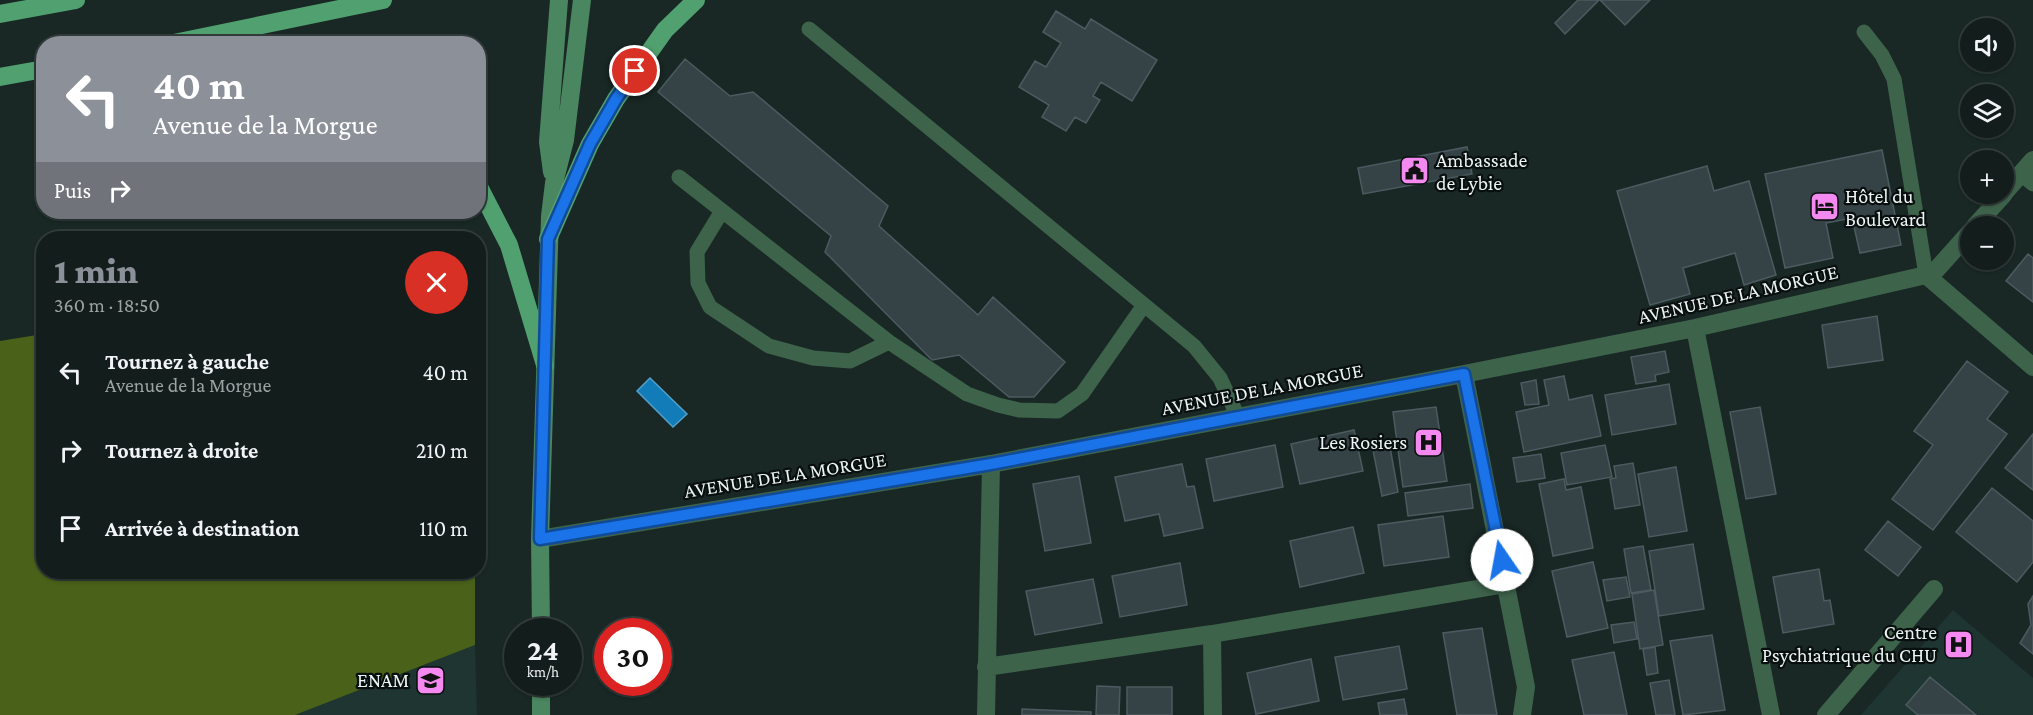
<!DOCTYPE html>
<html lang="fr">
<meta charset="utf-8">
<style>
body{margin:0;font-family:"Crimson Pro",serif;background:#202b29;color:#f1f3f6;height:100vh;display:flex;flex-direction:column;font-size:22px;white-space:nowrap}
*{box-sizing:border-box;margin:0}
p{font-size:20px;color:#9da2a3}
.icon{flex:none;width:33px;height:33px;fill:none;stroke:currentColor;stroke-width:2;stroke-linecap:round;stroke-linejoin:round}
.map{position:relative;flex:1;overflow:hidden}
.side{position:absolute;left:36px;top:231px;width:450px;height:348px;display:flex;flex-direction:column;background:#131e1c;border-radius:24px;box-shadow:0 2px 4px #0004,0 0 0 2px #323c3b}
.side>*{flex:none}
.hud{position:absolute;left:36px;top:36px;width:450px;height:183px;border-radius:24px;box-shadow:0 2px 4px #0004,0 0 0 2px #323c3b;background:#8c9099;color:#fff;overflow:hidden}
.fabs{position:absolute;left:1960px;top:18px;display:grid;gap:12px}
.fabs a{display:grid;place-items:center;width:54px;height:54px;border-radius:50%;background:#131e1c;box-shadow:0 2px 4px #0004,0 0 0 2px #323c3b;font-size:30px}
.speed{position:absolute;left:504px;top:618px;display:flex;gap:12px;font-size:30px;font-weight:700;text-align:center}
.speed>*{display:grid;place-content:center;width:78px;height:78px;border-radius:50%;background:#131e1c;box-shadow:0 2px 4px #0004,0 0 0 2px #323c3b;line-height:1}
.speed small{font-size:15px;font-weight:400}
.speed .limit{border:9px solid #d22;background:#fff;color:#111}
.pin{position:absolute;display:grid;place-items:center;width:51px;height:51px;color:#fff;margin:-26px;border:3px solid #fff;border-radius:50%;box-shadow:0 2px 6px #0007}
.me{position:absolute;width:66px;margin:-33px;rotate:348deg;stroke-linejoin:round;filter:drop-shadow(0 0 4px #0008)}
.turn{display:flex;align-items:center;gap:21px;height:126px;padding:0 18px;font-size:27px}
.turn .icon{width:78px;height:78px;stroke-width:2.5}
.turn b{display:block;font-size:42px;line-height:51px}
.then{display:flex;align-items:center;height:57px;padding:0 18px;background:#0003;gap:12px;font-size:22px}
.round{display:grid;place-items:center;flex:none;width:63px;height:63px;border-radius:32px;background:#202b29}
.overview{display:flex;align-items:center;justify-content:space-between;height:102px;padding:0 18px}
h1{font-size:36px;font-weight:800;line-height:45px;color:#8c9099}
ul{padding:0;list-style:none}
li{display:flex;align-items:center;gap:18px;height:78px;padding:0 18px}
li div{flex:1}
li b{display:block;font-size:22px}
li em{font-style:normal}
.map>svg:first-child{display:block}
.built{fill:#1e3532}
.forest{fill:#496118}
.water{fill:#117cb8;stroke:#53a0ca;stroke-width:1.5}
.building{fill:#354347;stroke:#4c5b5f;stroke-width:1.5}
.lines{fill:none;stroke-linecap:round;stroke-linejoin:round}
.lane{stroke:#3e634b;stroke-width:15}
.street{stroke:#3e634b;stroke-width:18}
.secondary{stroke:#4a8660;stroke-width:18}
.primary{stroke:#51a170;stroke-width:18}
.route-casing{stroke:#114b97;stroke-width:15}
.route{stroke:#1a73e8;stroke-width:10}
.labels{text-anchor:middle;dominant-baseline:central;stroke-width:4.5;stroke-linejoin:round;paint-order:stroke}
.poi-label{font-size:20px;fill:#ecf5f3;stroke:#090f0e;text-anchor:end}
.street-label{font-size:20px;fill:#ecf5f3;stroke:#090f0e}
</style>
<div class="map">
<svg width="2033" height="715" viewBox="0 0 2033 715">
<rect width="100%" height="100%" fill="#192825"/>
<path class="built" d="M1953,610L2033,678V715H1861Z
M475,645L477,715H295Z"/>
<path class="forest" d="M43,334L44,572H475V645L295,715H0V341Z"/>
<path class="water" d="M650,378L687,414L673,427L637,391Z"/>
<path class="building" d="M1578,0H1599L1565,34L1555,23Z
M1600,0H1650L1625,25Z
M1056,11L1085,29L1091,19L1157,60L1132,101L1101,82L1093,96L1100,100L1086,123L1075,117L1066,131L1042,117L1049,105L1019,87L1035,61L1046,67L1061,43L1043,32Z
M685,59L730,96L753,92L888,206L879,226L978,315L993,297L1065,362L1034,397H1009L959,355L932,360L825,252L831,236L658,92Z
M1467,147L1472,174L1363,194L1358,168Z
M1882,150L1901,245L1860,253L1852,218L1826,223L1833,258L1785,268L1765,174Z
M1707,166L1714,191L1749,181L1776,275L1744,285L1735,253L1683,268L1690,294L1650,305L1617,191Z
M2028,254L2033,258V302L2006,281Z
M1877,316L1883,360L1828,368L1822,325Z
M1665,351L1669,372L1655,375L1656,381L1636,384L1631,357Z
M1967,361L2008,392L1987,419L2007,434L1933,530L1892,499L1933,445L1914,431Z
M1564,376L1569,400L1592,395L1601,436L1524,452L1516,412L1549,405L1544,380Z
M1536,380L1539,404L1525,405L1521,383Z
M1669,384L1676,424L1612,435L1605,395Z
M1436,407L1447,481L1403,487L1393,412Z
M1760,407L1776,494L1746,499L1730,412Z
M1354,430L1363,471L1300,484L1291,444Z
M2033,434V490L2005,468Z
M1275,445L1283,487L1214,501L1206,459Z
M1605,445L1612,477L1567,485L1561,453Z
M1390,447L1398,492L1382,496L1373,450Z
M1541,454L1545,478L1517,482L1513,458Z
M1633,463L1640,505L1615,509L1610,479L1616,478L1614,466Z
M1182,464L1187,487L1194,486L1203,528L1164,536L1159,514L1125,521L1115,477Z
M1676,467L1687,531L1649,537L1638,474Z
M1079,476L1091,543L1045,551L1033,484Z
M1564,479L1566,490L1581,487L1593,548L1553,556L1539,484Z
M1470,484L1473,508L1408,516L1405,493Z
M1992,488L2033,521V562L2017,582L1956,532Z
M1443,516L1449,557L1384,566L1378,525Z
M1888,521L1921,547L1898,576L1865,550Z
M1353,527L1364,573L1300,587L1290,541Z
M1693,544L1704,609L1659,616L1649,551Z
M1643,546L1651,590L1631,593L1624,549Z
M1593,562L1608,628L1567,637L1552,571Z
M1180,563L1187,605L1120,617L1112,576Z
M1819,569L1824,601L1830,600L1834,624L1783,633L1773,577Z
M1626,577L1630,597L1607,601L1603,580Z
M1093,579L1102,623L1035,635L1026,591Z
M1654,590L1663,645L1640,649L1632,594Z
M2033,596V654L2020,643L2031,625L2028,604Z
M1634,622L1637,639L1614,643L1611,625Z
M1482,628L1497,715H1457L1443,633Z
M1712,635L1725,710L1683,715L1670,641Z
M1399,646L1407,689L1343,700L1335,657Z
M1655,647L1658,673L1647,675L1643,649Z
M1614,652L1627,715H1584L1572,660Z
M1311,659L1319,701L1256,714L1247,673Z
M1930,677L1976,715H1918L1906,705Z
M1669,680L1675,715H1656L1650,683Z
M1097,686L1120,687L1119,715H1096Z
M1127,687H1172V715H1127Z
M1404,699L1407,715H1380L1378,703Z
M1022,709L1091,712V715H1022Z"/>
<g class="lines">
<path class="lane" d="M809,29L1194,346L1220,378L1238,417
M1864,32L1882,55L1894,79L1926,275
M2021,174L2033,184
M679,177L889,342L967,394L998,405L1019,410L1058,411L1082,394L1144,305
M722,211L697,252L698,283L710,307L769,346L813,358L850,361L889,342"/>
<path class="street" d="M2004,193L2033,160
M1975,226L2004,194
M1926,275L2033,367
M1695,328L1771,715
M1464,374L1526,687L1522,715
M540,539L991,464L1464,374L1695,328L1926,275L1937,269L1971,231
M1212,634L1213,715
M986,667L1212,634L1506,584
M986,715L991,464
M1826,715L1934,589"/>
<path class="secondary" d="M552,172L548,142L559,0
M541,632L540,539L550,216L554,183L565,140L582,0
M541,682V715"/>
<path class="primary" d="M0,14L76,0
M169,44L383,0
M0,77L44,69
M478,185L509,245L545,365
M548,239L590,144L616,99L665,30L696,0"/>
</g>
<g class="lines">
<defs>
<path id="route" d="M635,71L616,99L590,144L548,239L540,539L991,464L1464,374L1502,560"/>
</defs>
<use href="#route" class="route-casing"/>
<use href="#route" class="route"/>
</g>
<defs>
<symbol id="civic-square" viewBox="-11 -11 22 22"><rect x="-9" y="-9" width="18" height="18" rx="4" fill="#f489f0" stroke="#090f0e"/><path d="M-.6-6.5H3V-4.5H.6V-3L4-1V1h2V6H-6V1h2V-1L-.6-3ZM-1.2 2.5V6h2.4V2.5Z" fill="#111"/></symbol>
<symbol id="hotel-square" viewBox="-11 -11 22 22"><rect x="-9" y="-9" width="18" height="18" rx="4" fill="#f489f0" stroke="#090f0e"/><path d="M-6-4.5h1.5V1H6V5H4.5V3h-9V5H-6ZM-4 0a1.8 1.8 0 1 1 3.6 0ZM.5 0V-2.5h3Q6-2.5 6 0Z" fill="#111"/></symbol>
<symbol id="hospital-square" viewBox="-11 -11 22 22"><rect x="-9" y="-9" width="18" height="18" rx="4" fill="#f489f0" stroke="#090f0e"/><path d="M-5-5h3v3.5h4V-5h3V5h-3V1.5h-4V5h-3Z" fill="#111"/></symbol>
<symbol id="university-square" viewBox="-11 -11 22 22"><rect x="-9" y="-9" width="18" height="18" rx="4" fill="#f489f0" stroke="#090f0e"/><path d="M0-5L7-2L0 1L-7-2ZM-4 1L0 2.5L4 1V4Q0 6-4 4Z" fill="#111"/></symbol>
</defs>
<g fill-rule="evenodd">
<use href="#civic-square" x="1398" y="154" width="33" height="33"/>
<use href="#hotel-square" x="1808" y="190" width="33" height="33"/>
<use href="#hospital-square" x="1412" y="426" width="33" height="33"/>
<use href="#hospital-square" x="1942" y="628" width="33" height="33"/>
<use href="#university-square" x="414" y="664" width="33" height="33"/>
</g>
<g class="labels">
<g class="poi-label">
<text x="1436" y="160" text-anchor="start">Ambassade<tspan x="1436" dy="23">de Lybie</tspan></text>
<text x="1845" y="196" text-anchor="start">Hôtel du<tspan x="1845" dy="23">Boulevard</tspan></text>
<text x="1407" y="442">Les Rosiers</text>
<text x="1937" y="632">Centre<tspan x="1937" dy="23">Psychiatrique du CHU</tspan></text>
<text x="409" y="680">ENAM</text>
</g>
<g class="street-label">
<text transform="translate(1738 294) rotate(-13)">AVENUE DE LA MORGUE</text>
<text transform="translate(1262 389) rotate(-11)">AVENUE DE LA MORGUE</text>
<text transform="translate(785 475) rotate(-9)">AVENUE DE LA MORGUE</text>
</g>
</g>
</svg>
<div class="fabs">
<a><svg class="icon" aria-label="sound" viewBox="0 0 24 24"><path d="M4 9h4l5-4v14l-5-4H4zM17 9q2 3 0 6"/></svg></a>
<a><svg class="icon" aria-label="layers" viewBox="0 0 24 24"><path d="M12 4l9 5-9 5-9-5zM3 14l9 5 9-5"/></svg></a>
<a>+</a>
<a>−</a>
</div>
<div class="speed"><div>24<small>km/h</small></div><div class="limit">30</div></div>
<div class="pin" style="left:635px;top:71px;background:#d93025"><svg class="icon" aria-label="arrive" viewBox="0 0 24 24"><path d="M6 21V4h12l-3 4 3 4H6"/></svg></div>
<svg class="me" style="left:1502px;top:560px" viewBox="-20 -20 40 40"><circle r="19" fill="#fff"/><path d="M0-13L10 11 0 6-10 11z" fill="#1a73e8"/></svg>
<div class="hud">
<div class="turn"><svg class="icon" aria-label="left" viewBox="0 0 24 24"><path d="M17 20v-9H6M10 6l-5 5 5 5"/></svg><div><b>40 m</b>Avenue de la Morgue</div></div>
<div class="then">Puis<svg class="icon" aria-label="right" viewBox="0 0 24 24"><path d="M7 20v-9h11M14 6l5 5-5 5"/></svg></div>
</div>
<section class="side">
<div class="overview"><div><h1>1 min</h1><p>360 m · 18:50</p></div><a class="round" style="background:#d93025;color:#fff"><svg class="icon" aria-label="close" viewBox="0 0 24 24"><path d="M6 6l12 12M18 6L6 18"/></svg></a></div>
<ul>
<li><svg class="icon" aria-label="left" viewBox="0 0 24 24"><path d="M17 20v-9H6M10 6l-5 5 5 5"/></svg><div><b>Tournez à gauche</b><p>Avenue de la Morgue</p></div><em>40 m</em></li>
<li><svg class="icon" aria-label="right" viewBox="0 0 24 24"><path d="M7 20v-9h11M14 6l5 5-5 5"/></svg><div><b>Tournez à droite</b></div><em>210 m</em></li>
<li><svg class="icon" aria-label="arrive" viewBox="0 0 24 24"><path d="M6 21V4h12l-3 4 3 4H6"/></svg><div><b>Arrivée à destination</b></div><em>110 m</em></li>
</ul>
</section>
</div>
